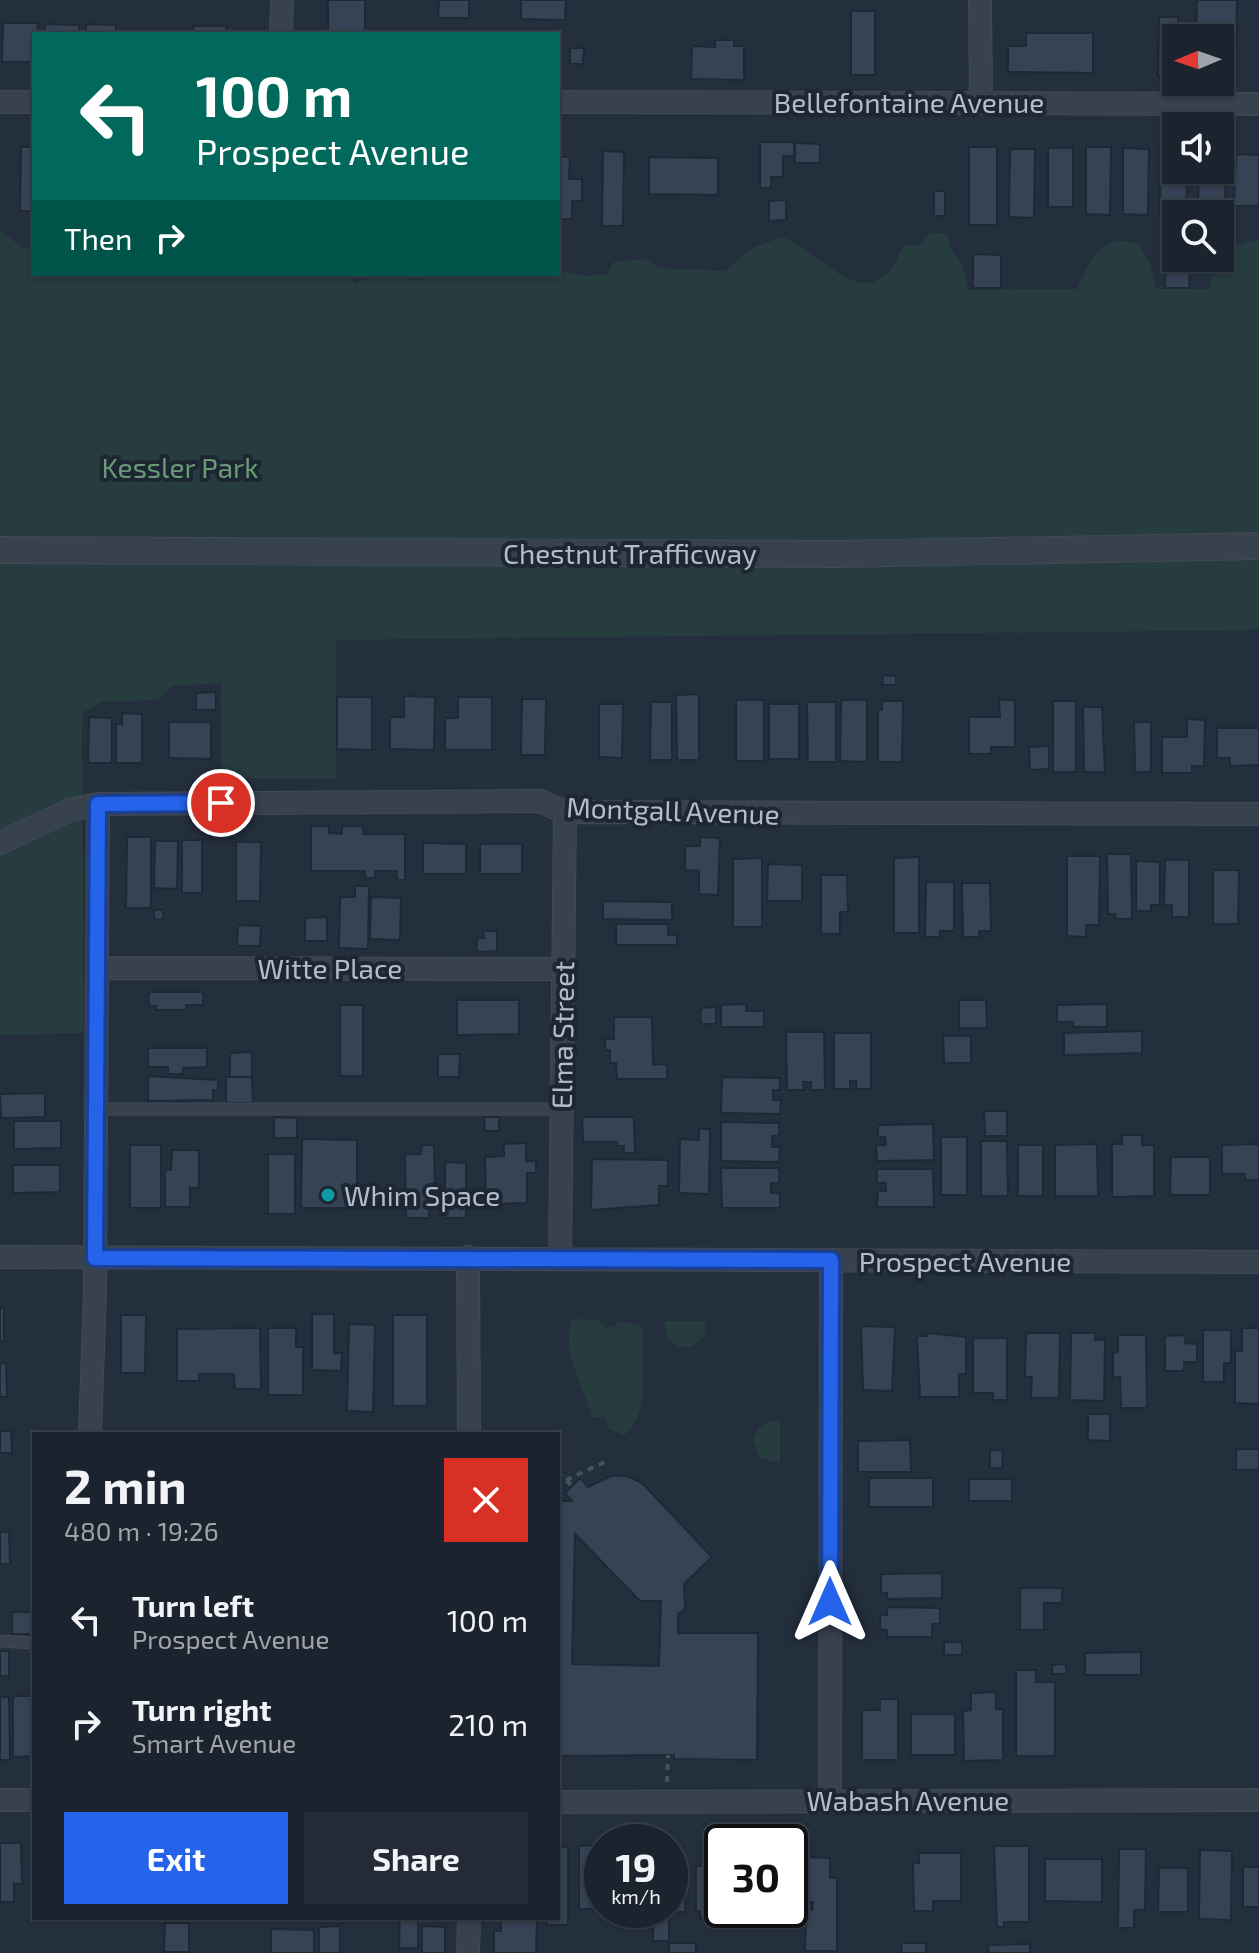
<!DOCTYPE html>
<meta charset="utf-8">
<style>
body{margin:0;font-family:"Exo 2",sans-serif;background:#242b36;color:#f1f3f6;height:100vh;display:flex;flex-direction:column;font-size:30px;white-space:nowrap}
*{box-sizing:border-box;margin:0}
p{font-size:26px;color:#a0a4aa}
.icon{flex:none;width:44px;height:44px;fill:none;stroke:currentColor;stroke-width:2;stroke-linecap:round;stroke-linejoin:round}
.map{position:relative;flex:1;overflow:hidden}
.drawer{position:absolute;left:32px;top:1432px;width:528px;height:488px;display:flex;flex-direction:column;background:#1b232e;border-radius:0px;box-shadow:0 2px 6px #0004,0 0 0 2px #39404a}
.drawer>*{flex:none}
.hud{position:absolute;left:32px;top:32px;width:528px;height:244px;border-radius:0px;box-shadow:0 2px 6px #0004,0 0 0 2px #39404a;background:#00695c;color:#fff;overflow:hidden}
.needle{width:52px;rotate:268deg}
.controls{position:absolute;left:1162px;top:24px;display:grid;gap:16px}
.controls a{display:grid;place-items:center;width:72px;height:72px;border-radius:0px;background:#1b232e;box-shadow:0 2px 6px #0004,0 0 0 2px #39404a;font-size:40px}
.speed{position:absolute;left:584px;top:1824px;display:flex;gap:16px;font-size:40px;font-weight:700;text-align:center}
.speed>*{display:grid;place-content:center;width:104px;height:104px;border-radius:50%;background:#1b232e;box-shadow:0 2px 6px #0004,0 0 0 2px #39404a;line-height:1}
.speed small{font-size:20px;font-weight:400}
.speed .limit{border:4px solid #111;border-radius:12px;background:#fff;color:#111}
.pin{position:absolute;display:grid;place-items:center;width:68px;height:68px;color:#fff;margin:-34px;border:4px solid #fff;border-radius:50%;box-shadow:0 2px 8px #0007}
.me{position:absolute;width:88px;margin:-44px;rotate:0deg;stroke-linejoin:round;filter:drop-shadow(0 0 6px #0008)}
.turn{display:flex;align-items:center;gap:28px;height:168px;padding:0 32px;font-size:36px}
.turn .icon{width:104px;height:104px;stroke-width:2.5}
.turn b{display:block;font-size:56px;line-height:68px}
.then{display:flex;align-items:center;height:76px;padding:0 32px;background:#0003;gap:16px;font-size:30px}
.round{display:grid;place-items:center;flex:none;width:84px;height:84px;border-radius:0px;background:#242b36}
.headline{display:flex;align-items:center;justify-content:space-between;height:136px;padding:0 32px}
h1{font-size:48px;font-weight:700;line-height:60px}
.primary-button{display:flex;gap:16px;margin-top:auto;padding:16px 32px}
.primary-button a{flex:1;height:92px;border-radius:0px;background:#2563eb;color:#fff;font-size:32px;font-weight:700;line-height:92px;text-align:center}
.primary-button a+a{background:#242b36;color:#f1f3f6}
ul{padding:0;list-style:none}
li{display:flex;align-items:center;gap:24px;height:104px;padding:0 32px}
li div{flex:1}
li b{display:block;font-size:30px}
li em{font-style:normal}
.map>svg:first-child{display:block}
.green{fill:#263c3f}
.building{fill:#364354;stroke:#1f2835;stroke-width:2;fill-rule:evenodd}
.lines{fill:none;stroke-linecap:round;stroke-linejoin:round}
.service-casing{stroke:#414a57;stroke-width:13}
.minor-casing{stroke:#414a57;stroke-width:24}
.tertiary-casing{stroke:#414a57;stroke-width:28}
.path{stroke:#3f5557;stroke-width:4;stroke-dasharray:6 6;stroke-linecap:butt}
.service{stroke:#38414e;stroke-width:11}
.minor{stroke:#38414e;stroke-width:22}
.tertiary{stroke:#38414e;stroke-width:26}
.route-casing{stroke:#184099;stroke-width:20}
.route{stroke:#2563eb;stroke-width:14}
.culture-dot{fill:#0f9aa8;stroke:#1d2633;stroke-width:3}
.labels{text-anchor:middle;dominant-baseline:central;stroke-width:8;stroke-linejoin:round;paint-order:stroke}
.street-label{font-size:28px;fill:#b4bcc9;stroke:#1d2633}
.park-label{font-size:28px;fill:#6b9a76;stroke:#1d2633}
.poi-label{font-size:28px;fill:#b4bcc9;stroke:#1d2633;text-anchor:start}
</style>
<div class="map">
<svg width="1259" height="1953" viewBox="0 0 1259 1953">
<rect width="100%" height="100%" fill="#242f3e"/>
<path class="green" d="M0,231L25,249L34,247V274H348L356,284C374,272 396,270 416,280L429,274H558V271L587,276L607,274L614,262L644,259L660,268L725,271L754,247L783,237C829,258 871,324 903,246L920,245L931,233L947,234L950,248L963,266L968,290L1077,289C1091,259 1102,232 1139,244L1151,266L1156,289H1209C1215,255 1226,245 1259,240V630L336,640V778H222L221,683L172,686L158,700L102,702L82,713L84,1033L0,1035Z
M573,1319L598,1320L605,1327H613L619,1321L642,1326C642,1355 651,1416 624,1435L609,1429L605,1418L592,1417C584,1388 559,1348 573,1319Z
M664,1321H706L705,1335L691,1347H678L667,1338Z
M769,1421H780V1463L760,1458L753,1441L758,1428Z"/>
<path class="building" d="M328,0H365V34H328Z
M439,0H469V18H438Z
M521,0H566L565,20L521,19Z
M1197,0H1237L1236,49H1220V38H1196Z
M851,11H875V75H851Z
M1159,17H1178V33H1186V38H1176V76H1158Z
M3,23H38L34,62H2Z
M45,24L79,25V34H45Z
M86,24L116,25V34H86Z
M193,26H226V34H193Z
M1026,33H1093V73L1008,72V46H1026Z
M715,40H734V46H744V80L691,79L692,46L715,47Z
M570,48H584L583,64H570Z
M760,142H794V156H783V177H771V188H760Z
M795,143L820,144V163H795Z
M21,147H34V211H20Z
M969,147H997V225H969Z
M1086,147H1111L1110,215L1086,214Z
M1161,147H1175L1176,170H1187L1186,214L1160,215Z
M1048,148H1073V207H1048Z
M1123,148L1149,149L1148,215L1123,214Z
M1010,149H1035L1034,218L1009,217Z
M603,151L624,152L623,226H602Z
M1236,154L1259,155V206H1234Z
M558,157H570L569,179H582V201H572V219H558Z
M649,157L718,158V195L649,194Z
M1220,157H1226L1225,207H1198L1199,170H1220Z
M934,191H945V216H934Z
M786,200V220L769,221V201Z
M973,254L1001,255V288H973Z
M1196,258H1205V269H1196Z
M1166,262H1190L1189,288H1165Z
M883,675L896,676V685H882Z
M216,692V710H196V693Z
M699,694V760H677L676,695Z
M404,696L435,697L434,750L390,749V717H404Z
M337,697H372V750L337,749Z
M458,697H492V750H445V718H458Z
M522,699H546L545,755H521Z
M736,700H764V761H736Z
M841,700H867V762L840,761Z
M999,700H1015V747H991V754H969V717H1000Z
M882,701H903L902,762H878V710H882Z
M1053,701H1076V772H1053Z
M651,702H672V760H650Z
M807,702H836V762H808Z
M599,704H623L622,758L599,757Z
M769,704H799V759H769Z
M1083,707H1102L1105,772H1084Z
M122,713L142,714V763H116V724H122Z
M89,717L112,718V763H88Z
M1187,719L1205,720L1204,766H1192V773H1162V737H1187Z
M169,722H211V759L169,758Z
M1134,722H1151V772H1135Z
M1217,728H1259V765L1230,766V758H1217Z
M1049,746V769L1030,770L1029,747Z
M311,826H329V833L342,834V826H363V834H405V880H397V871H375V878H365V871H311Z
M127,837H151V908H126Z
M700,837L720,838L718,895L699,894V871L685,870V846H700Z
M182,840H202V893H182Z
M155,841H178L177,889L154,888Z
M236,842H261L260,901H236Z
M423,843L466,844V874H423Z
M480,844H522V874H480Z
M1107,854H1131L1132,919H1116L1115,914H1108Z
M1067,856H1100L1099,925H1086V937L1067,936Z
M919,857V933H894V858Z
M762,858V927H733V859Z
M1165,860H1189V917H1172V905H1164Z
M1136,861L1160,862V905H1151V911H1136Z
M768,864L802,865V901H767Z
M1213,870H1239L1238,924H1213Z
M821,875H847L848,912H840V934H821Z
M926,882H954V931H940V937H925Z
M962,883H990L991,931H979V937H963Z
M355,886H369L368,949L339,948L340,897H355Z
M371,897L401,898L400,940L370,939Z
M603,901L672,902V920L603,919Z
M154,910H163V920L154,919Z
M327,917V941H305V918Z
M616,924H668V935H677V945H616Z
M238,925L261,926L260,946H237Z
M483,931H497V951L477,952V938H484Z
M149,992H203V1005H186V1010H156V1006H149Z
M457,1000H519V1034L457,1035Z
M959,1000H986L987,1028H959Z
M746,1004V1011H764V1027H721V1005Z
M1107,1004V1027H1073V1022H1057V1005Z
M340,1005H363V1076H340Z
M716,1007V1024H701V1008Z
M614,1017H652L653,1065L667,1064V1079H617L616,1063H610V1050H605V1039H614Z
M1142,1031V1053L1064,1055V1033Z
M786,1032H824L825,1090H811V1082H803L804,1090H787Z
M834,1033H871V1089H856V1081H850V1089H834Z
M943,1036H971V1063H944Z
M148,1048H207V1067L183,1068V1074H168V1067H148Z
M252,1052V1077H230V1053Z
M438,1054H460L459,1077H438Z
M148,1076L218,1080V1090H213V1100L148,1101Z
M226,1077H252L253,1103H226Z
M722,1077L780,1078V1090H773V1100H781L780,1114L721,1113Z
M45,1093V1117L1,1118L0,1094Z
M984,1111H1007V1136H985Z
M274,1117L297,1118V1138H274Z
M484,1117H499V1131H485Z
M582,1117H634L635,1153H623L624,1146H617V1142H583Z
M14,1121H61V1148L14,1149Z
M721,1122L779,1123V1136H772V1147H780L779,1162L721,1161Z
M933,1124L934,1160L877,1161L876,1145H886L885,1137H878V1125Z
M699,1129H710L709,1194L679,1193L680,1139L699,1140Z
M1122,1135H1142V1145H1154V1196L1112,1197V1144H1122Z
M941,1137H967V1195H941Z
M302,1139L357,1140V1208H301Z
M981,1141H1007L1008,1196H981Z
M526,1143V1161H536V1173H527V1203L486,1204L485,1157L504,1156V1144Z
M1097,1144L1098,1196H1055V1145Z
M1259,1144V1180H1245V1174H1222V1145Z
M130,1145H161V1208H130Z
M422,1145H434L435,1191H429V1218H406L405,1154H421Z
M1018,1145H1043V1196H1018Z
M172,1150H199V1188H190V1207H165V1170H171Z
M268,1154H295V1214H268Z
M1171,1157H1210V1195H1170Z
M592,1159L668,1160V1186H659V1205L591,1210Z
M445,1162L466,1163V1218H445Z
M13,1165H60V1192L13,1193Z
M721,1168H779V1183H771V1193H780V1208H722Z
M877,1169H933L934,1207H877L878,1191H886V1183H877Z
M0,1308H4V1341H0Z
M312,1314H334V1353H342L341,1371L312,1370Z
M121,1315H146L145,1373H121Z
M393,1315H427V1406H393Z
M349,1324L375,1325L373,1412L347,1411Z
M861,1326L895,1327L892,1391L863,1390Z
M260,1328L261,1389H235L234,1374H199V1381H177V1329Z
M268,1328H296V1347H303V1395H268Z
M1242,1328H1259V1404L1235,1403V1351H1242Z
M1203,1330H1231V1363H1224V1382H1203Z
M927,1333L966,1337V1374H959V1397H920L917,1336H927Z
M1026,1333H1060L1059,1398H1031L1032,1377H1025Z
M1071,1333H1096L1095,1340H1105L1104,1401L1070,1400Z
M1118,1335H1146L1147,1408H1121L1120,1377L1113,1378V1353L1118,1352Z
M1186,1335L1185,1343L1197,1344V1362H1184V1371H1165V1336Z
M973,1338H1007V1400H993V1393H973Z
M0,1363H6L7,1397H0Z
M1088,1414H1110V1441L1088,1440Z
M237,1430L255,1431V1434H237Z
M0,1431H11L12,1453H0Z
M910,1440L911,1472H858V1441Z
M1236,1449H1259V1470H1236Z
M990,1450H1003L1002,1468H990Z
M611,1476H627L642,1483L712,1557L684,1584L685,1609L678,1614V1633H758L757,1760L674,1759V1755L558,1756V1501H572L565,1493L580,1478L588,1487ZM575,1534L640,1601H661L659,1666L572,1664Z
M869,1478H933V1507H869Z
M969,1479H1012V1501H969Z
M0,1532H9L10,1564H0Z
M942,1573V1598L887,1599V1593H881V1574Z
M1020,1588H1062V1603H1044V1630H1020Z
M887,1607L940,1608V1624H932V1637H887V1630L880,1629V1615H887Z
M12,1612H34V1634H12Z
M944,1642H962V1655H944Z
M0,1651H9V1676H0Z
M1141,1652V1675H1085V1653Z
M1066,1664L1067,1674H1052V1665Z
M1016,1670H1036V1682H1055V1756H1016Z
M996,1692V1709H1003V1760L964,1761L963,1711L971,1710V1693Z
M13,1696H34V1756L13,1757Z
M0,1697H9L10,1760H0Z
M880,1699H898V1760H862V1710H880Z
M911,1714H955V1755H911Z
M0,1843H21L22,1884H14V1902H0Z
M602,1845V1900H595V1909H579V1846Z
M994,1846H1029V1922H1004V1927H997Z
M558,1847H568V1925H547V1918H558Z
M1119,1849H1146L1145,1910H1134V1928H1118Z
M1200,1850L1232,1851L1231,1920L1199,1919Z
M919,1853H961V1901H933V1911H914L913,1863H919Z
M670,1857H686L685,1912H669V1941H653V1910H670Z
M790,1857H802L801,1915H780V1910H790Z
M807,1857L830,1858V1878H837V1951H805L806,1910H812L813,1902H807Z
M1045,1859H1102V1902L1045,1901Z
M696,1866H722L723,1919H700V1911H696Z
M1243,1867H1259V1907H1243Z
M1159,1868H1188V1912H1158Z
M620,1910H646V1918L620,1917Z
M771,1910L760,1911V1924H745L746,1911H739Z
M400,1918H418V1948H399Z
M501,1921H537L536,1953H494V1931H501Z
M165,1923H189V1952H164Z
M340,1926V1953H319V1927Z
M422,1926L445,1927V1953H422Z
M271,1929L314,1930V1953H271Z
M669,1943H696V1953H669Z
M902,1943H926V1953H901Z
M1030,1944V1953H989L988,1945Z"/>
<g class="lines">
<defs>
<path id="service" d="M96,1109H561
M0,1641L34,1643"/>
<path id="minor" d="M980,0L981,102
M281,34L282,0
M0,102H34
M558,102L1259,104
M0,843L70,810L98,804L540,801L565,812L1259,814
M97,968L563,969
M0,1257L1259,1262
M468,1257L469,1434
M560,1258L565,812
M90,1434L95,1290L98,804
M0,1800H34
M830,1800L831,1260
M558,1802L1259,1800
M468,1953L469,1918"/>
<path id="tertiary" d="M0,550L839,554L1259,546"/>
</defs>
<use href="#service" class="service-casing"/>
<use href="#minor" class="minor-casing"/>
<use href="#tertiary" class="tertiary-casing"/>
<path class="path" d="M558,1472L572,1486
M566,1480L605,1462
M667,1782L668,1755"/>
<use href="#service" class="service"/>
<use href="#minor" class="minor"/>
<use href="#tertiary" class="tertiary"/>
</g>
<g class="lines">
<defs>
<path id="route" d="M221,803L98,804L95,1258L831,1260L830,1602"/>
</defs>
<use href="#route" class="route-casing"/>
<use href="#route" class="route"/>
</g>
<circle class="culture-dot" cx="328" cy="1195" r="8"/>
<g class="labels">
<g class="street-label">
<text x="909" y="102">Bellefontaine Avenue</text>
<text x="630" y="553">Chestnut Trafficway</text>
<text transform="translate(673 810) rotate(2)">Montgall Avenue</text>
<text x="330" y="968">Witte Place</text>
<text transform="translate(562 1035) rotate(-89)">Elma Street</text>
<text x="965" y="1261">Prospect Avenue</text>
<text x="908" y="1800">Wabash Avenue</text>
</g>
<g class="park-label">
<text x="180" y="467">Kessler Park</text>
</g>
<g class="poi-label">
<text x="344" y="1195">Whim Space</text>
</g>
</g>
</svg>
<div class="controls">
<a><svg class="needle" viewBox="-14 -14 28 28"><path d="M0-13l5 13h-10z" fill="#e53935"/><path d="M0 13l5-13h-10z" fill="#a0a4aa"/></svg></a>
<a><svg class="icon" aria-label="sound" viewBox="0 0 24 24"><path d="M4 9h4l5-4v14l-5-4H4zM17 9q2 3 0 6"/></svg></a>
<a><svg class="icon" aria-label="search" viewBox="0 0 24 24"><circle cx="10" cy="10" r="6"/><path d="M15 15l6 6"/></svg></a>
</div>
<div class="speed"><div>19<small>km/h</small></div><div class="limit">30</div></div>
<div class="pin" style="left:221px;top:803px;background:#d93025"><svg class="icon" aria-label="arrive" viewBox="0 0 24 24"><path d="M6 21V4h12l-3 4 3 4H6"/></svg></div>
<svg class="me" style="left:830px;top:1602px" viewBox="-20 -20 40 40"><path d="M0-17L14 15 0 8-14 15z" fill="#2563eb" stroke="#fff" stroke-width="4"/></svg>
<div class="hud">
<div class="turn"><svg class="icon" aria-label="left" viewBox="0 0 24 24"><path d="M17 20v-9H6M10 6l-5 5 5 5"/></svg><div><b>100 m</b>Prospect Avenue</div></div>
<div class="then">Then<svg class="icon" aria-label="right" viewBox="0 0 24 24"><path d="M7 20v-9h11M14 6l5 5-5 5"/></svg></div>
</div>
<section class="drawer">
<div class="headline"><div><h1>2 min</h1><p>480 m · 19:26</p></div><a class="round" style="background:#d93025;color:#fff"><svg class="icon" aria-label="close" viewBox="0 0 24 24"><path d="M6 6l12 12M18 6L6 18"/></svg></a></div>
<ul>
<li><svg class="icon" aria-label="left" viewBox="0 0 24 24"><path d="M17 20v-9H6M10 6l-5 5 5 5"/></svg><div><b>Turn left</b><p>Prospect Avenue</p></div><em>100 m</em></li>
<li><svg class="icon" aria-label="right" viewBox="0 0 24 24"><path d="M7 20v-9h11M14 6l5 5-5 5"/></svg><div><b>Turn right</b><p>Smart Avenue</p></div><em>210 m</em></li>
</ul>
<div class="primary-button"><a>Exit</a><a>Share</a></div>
</section>
</div>
